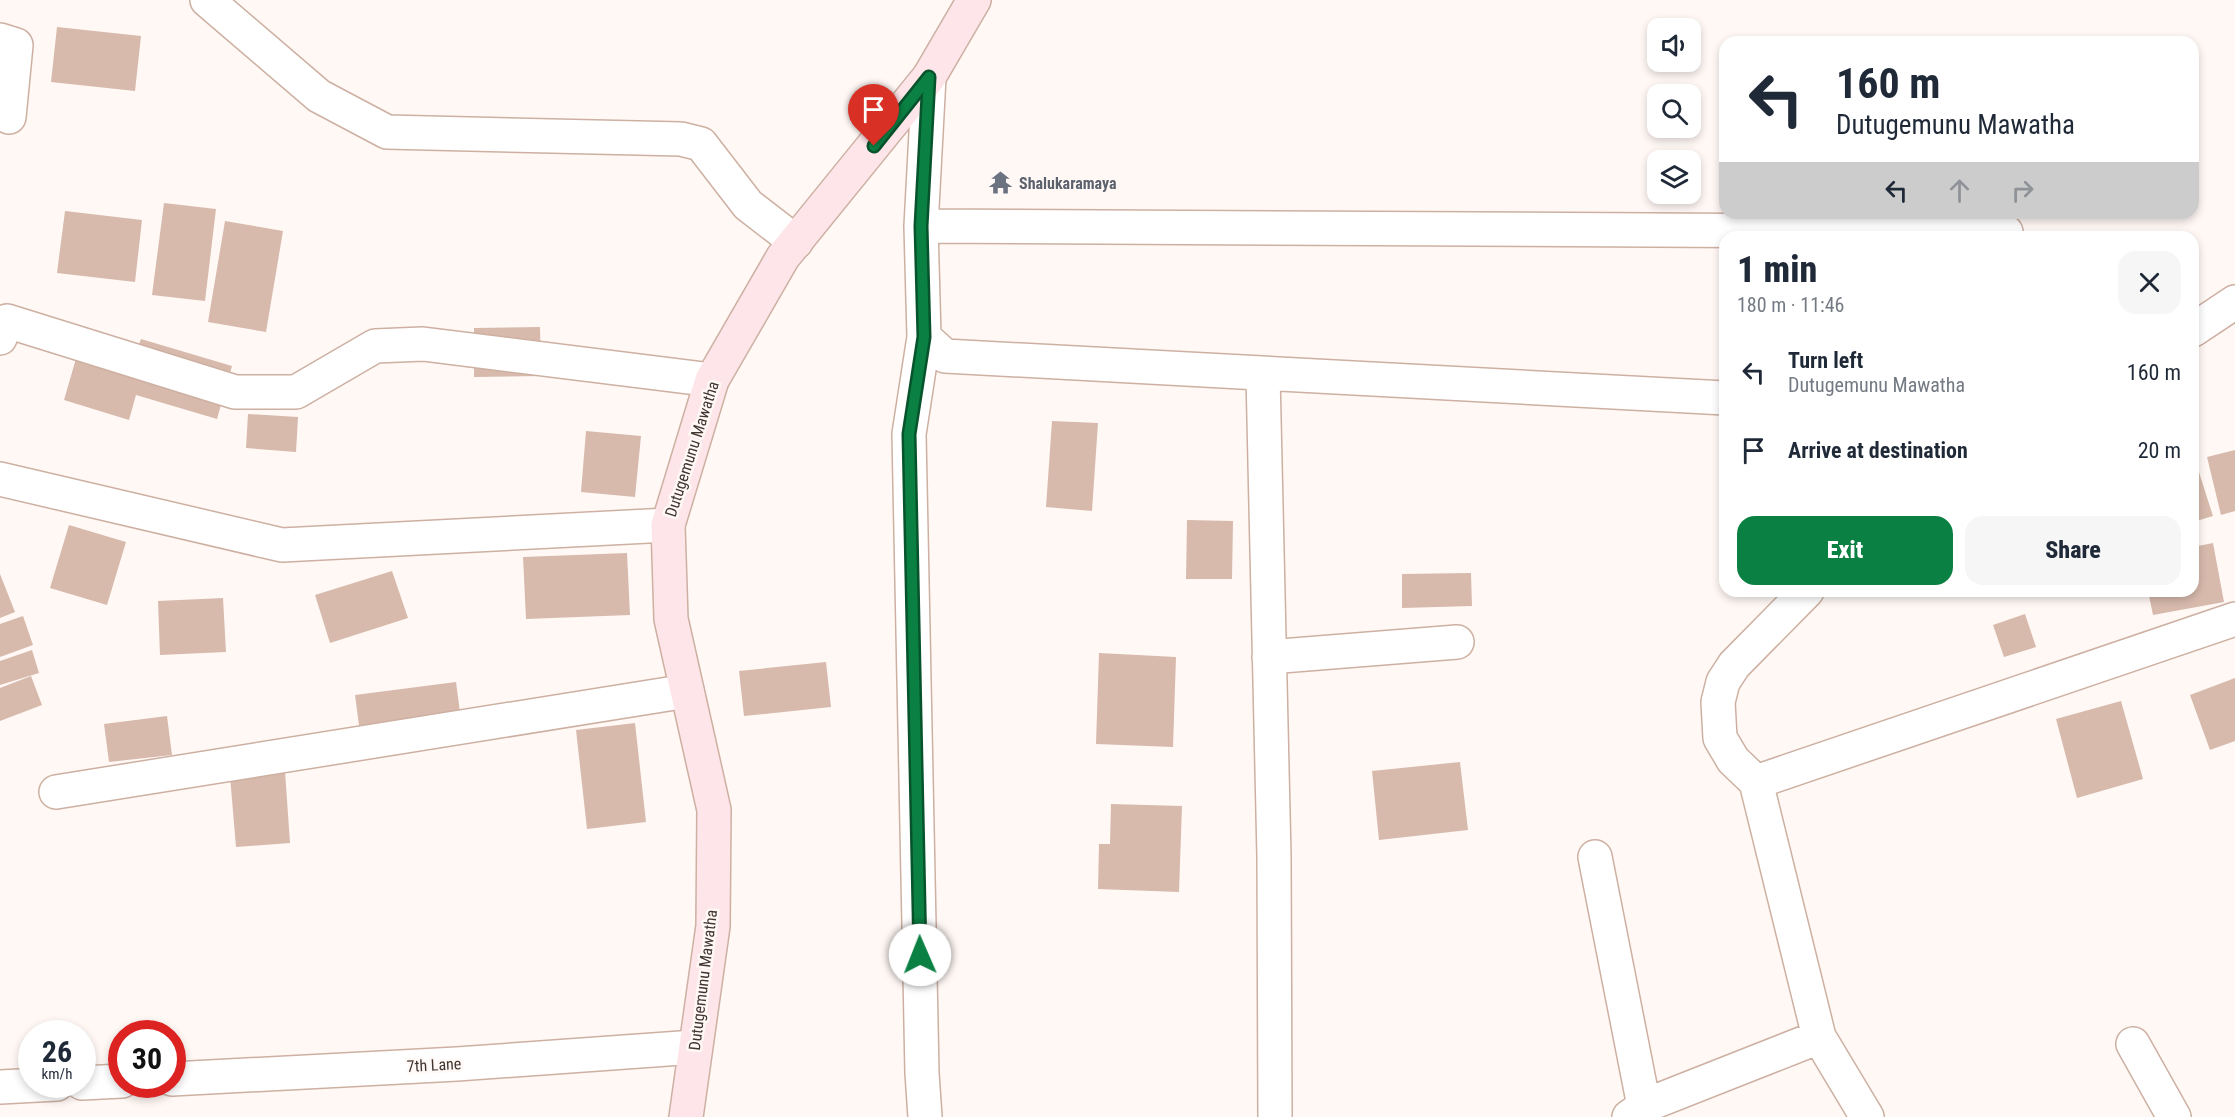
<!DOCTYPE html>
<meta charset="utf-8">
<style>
body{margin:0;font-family:"Roboto Condensed",sans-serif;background:#f6f6f7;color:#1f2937;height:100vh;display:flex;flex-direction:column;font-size:22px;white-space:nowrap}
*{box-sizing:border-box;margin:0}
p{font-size:20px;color:#747a83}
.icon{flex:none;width:33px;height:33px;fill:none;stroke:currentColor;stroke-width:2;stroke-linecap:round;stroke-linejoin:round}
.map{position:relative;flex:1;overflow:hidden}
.side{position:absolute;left:1719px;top:231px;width:480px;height:366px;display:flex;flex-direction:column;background:#fff;border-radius:18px;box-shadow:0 3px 9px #0003}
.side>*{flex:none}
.top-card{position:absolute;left:1719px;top:36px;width:480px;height:183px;border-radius:18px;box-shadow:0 3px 9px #0003;background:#fff;color:#1f2937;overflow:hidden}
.controls{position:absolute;left:1647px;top:18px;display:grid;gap:12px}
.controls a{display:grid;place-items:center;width:54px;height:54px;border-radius:12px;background:#fff;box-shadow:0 3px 9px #0003;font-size:30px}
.speed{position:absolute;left:18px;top:1020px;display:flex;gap:12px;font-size:30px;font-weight:700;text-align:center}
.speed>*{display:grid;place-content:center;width:78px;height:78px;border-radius:50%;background:#fff;box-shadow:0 3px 9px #0003;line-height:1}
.speed small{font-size:15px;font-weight:400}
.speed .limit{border:9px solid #d22;background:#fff;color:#111}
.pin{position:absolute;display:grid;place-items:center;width:51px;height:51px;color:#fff;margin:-62px -26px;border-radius:50% 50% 50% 0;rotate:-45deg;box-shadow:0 0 6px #0007}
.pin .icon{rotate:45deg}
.me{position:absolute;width:66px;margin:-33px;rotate:359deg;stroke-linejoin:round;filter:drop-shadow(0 0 4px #0008)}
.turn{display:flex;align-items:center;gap:21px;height:126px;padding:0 18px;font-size:27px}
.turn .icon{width:78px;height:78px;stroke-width:2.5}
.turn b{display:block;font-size:42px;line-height:51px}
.lanes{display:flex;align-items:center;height:57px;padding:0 18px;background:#0003;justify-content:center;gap:30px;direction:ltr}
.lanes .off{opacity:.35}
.round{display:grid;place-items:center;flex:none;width:63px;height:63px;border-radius:18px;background:#f6f6f7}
.overview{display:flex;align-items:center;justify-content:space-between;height:102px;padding:0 18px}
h1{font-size:36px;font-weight:800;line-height:45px}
.action{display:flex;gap:12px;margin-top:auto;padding:12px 18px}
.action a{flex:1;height:69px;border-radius:18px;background:#0b8043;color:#fff;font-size:24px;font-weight:800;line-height:69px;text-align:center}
.action a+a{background:#f6f6f7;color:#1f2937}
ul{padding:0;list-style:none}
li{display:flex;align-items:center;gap:18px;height:78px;padding:0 18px}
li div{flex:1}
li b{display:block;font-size:22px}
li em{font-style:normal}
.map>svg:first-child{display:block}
.building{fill:#d7baac}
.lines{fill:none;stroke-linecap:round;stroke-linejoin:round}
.street-casing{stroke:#cdb0a2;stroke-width:36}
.secondary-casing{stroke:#cdb0a2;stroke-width:36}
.street{stroke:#fff;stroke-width:33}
.secondary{stroke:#fde5e9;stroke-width:33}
.route-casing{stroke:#07532c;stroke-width:15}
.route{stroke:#0b8043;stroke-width:10}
.labels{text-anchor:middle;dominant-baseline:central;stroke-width:5;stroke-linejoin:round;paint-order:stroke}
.worship-label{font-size:16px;font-weight:bold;fill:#5b616d;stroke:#fff8f5;text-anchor:start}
.street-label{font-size:16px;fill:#40352f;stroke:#fff8f5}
</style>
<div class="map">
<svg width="2235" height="1117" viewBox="0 0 2235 1117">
<rect width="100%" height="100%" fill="#fff8f5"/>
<path class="building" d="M57,27L141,36L135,91L51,82Z
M164,203L216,209L205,301L152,295Z
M65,211L142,220L135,282L57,273Z
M225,221L283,231L266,332L208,322Z
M540,327L541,376L474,377V328Z
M84,331L138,347L141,339L232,366L217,419L136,395L129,420L64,400Z
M248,414L298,417L296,452L246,448Z
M1052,421L1098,423L1092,511L1046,507Z
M586,431L641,436L635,497L581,492Z
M2235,450V511L2221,515L2207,457Z
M2196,463L2213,516L2193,522V464Z
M1187,520L1233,521L1232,579H1186Z
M69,525L126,542L107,605L50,588Z
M2213,543L2224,602L2153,615L2148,591H2193V547Z
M627,553L630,615L526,619L523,557Z
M392,571L408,618L330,643L315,595Z
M1471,573L1472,606L1402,608V574Z
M0,574L15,612L0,618Z
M223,598L226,652L160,655L158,601Z
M2025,614L2036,647L2004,657L1993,625Z
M23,616L33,645L0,657V624Z
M32,650L39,673L0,685V661Z
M1099,653L1176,657L1173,747L1096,744Z
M826,662L831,707L744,716L739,671Z
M31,676L42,705L0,721V688Z
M2235,678V741L2210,750L2190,695Z
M456,682L461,720L360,733L355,695Z
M2121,701L2143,779L2077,798L2056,719Z
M167,716L172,755L109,762L104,724Z
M635,723L646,822L587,829L576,730Z
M1460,762L1468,830L1379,840L1372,771Z
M285,771L290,843L236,847L230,776Z
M1111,804L1182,806L1179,892L1098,889L1099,844H1110Z"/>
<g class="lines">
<defs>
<path id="street" d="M207,0L319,96L387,132L681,139L701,144L748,205L796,242
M0,40L16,45L9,117
M929,77L921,226L924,337L945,356L1725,398
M921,226L2006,232
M2193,330L2235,302
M924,337L909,434L922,1073L925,1117
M0,338L7,321L235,392H296L375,346L423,344L712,380
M1263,375L1274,857L1275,1117
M0,479L282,545L668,525
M1807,591L1734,665L1723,682L1718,702L1720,738L1733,760L1756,782L2235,619
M1269,657L1457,642
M1756,782L1819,1037L1867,1117
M56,792L687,691
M1595,857L1644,1106
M2133,1044L2174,1117
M172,1079L457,1064L695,1047
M82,1083L122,1081
M0,1087L57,1084
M1629,1117L1644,1106L1819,1037"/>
<path id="secondary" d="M686,1117L713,926L714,810L671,619L668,525L712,380L783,257L929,77L974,0"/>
</defs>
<use href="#street" class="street-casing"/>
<use href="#secondary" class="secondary-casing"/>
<use href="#street" class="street"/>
<use href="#secondary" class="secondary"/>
</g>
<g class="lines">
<defs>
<path id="route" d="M874,146L929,77L921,226L924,337L909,434L920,955"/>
</defs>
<use href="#route" class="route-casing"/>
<use href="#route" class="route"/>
</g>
<defs>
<symbol id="temple-bare" viewBox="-9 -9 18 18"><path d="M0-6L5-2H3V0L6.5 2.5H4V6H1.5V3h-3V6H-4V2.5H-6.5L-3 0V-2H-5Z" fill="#6b7280" stroke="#fff8f5" stroke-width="2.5" paint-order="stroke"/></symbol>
</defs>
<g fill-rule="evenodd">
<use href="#temple-bare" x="984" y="166" width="33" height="33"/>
</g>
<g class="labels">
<g class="worship-label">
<text x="1019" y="183">Shalukaramaya</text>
</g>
<g class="street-label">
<text transform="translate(692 449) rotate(-72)">Dutugemunu Mawatha</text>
<text transform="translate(703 980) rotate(-83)">Dutugemunu Mawatha</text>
<text transform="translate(434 1065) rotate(-3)">7th Lane</text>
</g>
</g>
</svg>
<div class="controls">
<a><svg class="icon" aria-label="sound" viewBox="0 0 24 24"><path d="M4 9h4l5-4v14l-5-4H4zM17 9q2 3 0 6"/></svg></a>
<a><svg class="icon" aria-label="search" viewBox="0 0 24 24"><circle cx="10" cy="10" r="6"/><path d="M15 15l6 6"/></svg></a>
<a><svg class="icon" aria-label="layers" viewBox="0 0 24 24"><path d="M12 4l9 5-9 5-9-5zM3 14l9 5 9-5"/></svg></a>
</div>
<div class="speed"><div>26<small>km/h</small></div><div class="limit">30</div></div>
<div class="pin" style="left:874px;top:146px;background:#d93025"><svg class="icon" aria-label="arrive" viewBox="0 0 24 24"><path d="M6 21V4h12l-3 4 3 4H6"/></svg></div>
<svg class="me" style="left:920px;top:955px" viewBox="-20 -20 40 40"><circle r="19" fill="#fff"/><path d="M0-13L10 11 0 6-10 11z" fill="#0b8043"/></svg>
<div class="top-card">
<div class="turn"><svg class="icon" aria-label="left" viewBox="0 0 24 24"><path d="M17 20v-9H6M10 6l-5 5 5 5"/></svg><div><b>160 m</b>Dutugemunu Mawatha</div></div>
<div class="lanes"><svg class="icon" aria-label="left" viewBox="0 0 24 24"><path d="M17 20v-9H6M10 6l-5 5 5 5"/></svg><svg class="icon off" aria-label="ahead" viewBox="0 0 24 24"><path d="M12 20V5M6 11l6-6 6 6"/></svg><svg class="icon off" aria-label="right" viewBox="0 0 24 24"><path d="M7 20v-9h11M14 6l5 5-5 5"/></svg></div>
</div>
<section class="side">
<div class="overview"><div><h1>1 min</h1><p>180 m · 11:46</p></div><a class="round"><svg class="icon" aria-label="close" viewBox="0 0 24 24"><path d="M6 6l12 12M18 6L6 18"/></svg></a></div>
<ul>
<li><svg class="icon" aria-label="left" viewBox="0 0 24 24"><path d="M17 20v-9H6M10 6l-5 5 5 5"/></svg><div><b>Turn left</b><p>Dutugemunu Mawatha</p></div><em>160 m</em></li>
<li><svg class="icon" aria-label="arrive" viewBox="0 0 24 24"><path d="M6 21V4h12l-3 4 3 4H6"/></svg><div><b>Arrive at destination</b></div><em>20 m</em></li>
</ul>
<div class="action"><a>Exit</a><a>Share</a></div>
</section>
</div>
